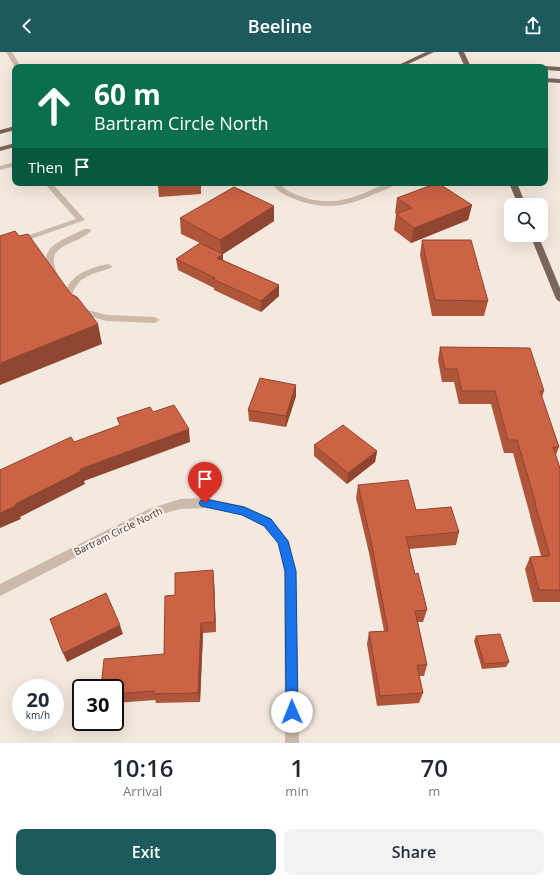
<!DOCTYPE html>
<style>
body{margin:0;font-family:"Open Sans",sans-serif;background:#f2f2f3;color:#1f2937;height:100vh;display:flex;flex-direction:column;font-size:15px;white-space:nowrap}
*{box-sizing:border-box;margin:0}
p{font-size:13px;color:#747a83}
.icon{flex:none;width:22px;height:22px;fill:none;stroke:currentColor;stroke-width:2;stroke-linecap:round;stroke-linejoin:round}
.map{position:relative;height:691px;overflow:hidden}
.details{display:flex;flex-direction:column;background:#fff;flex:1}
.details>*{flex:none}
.top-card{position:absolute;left:12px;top:12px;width:536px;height:122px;border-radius:8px;box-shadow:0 4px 16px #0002;background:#0b6e4f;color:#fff;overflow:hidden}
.fabs{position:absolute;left:504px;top:146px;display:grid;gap:8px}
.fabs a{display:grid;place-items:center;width:44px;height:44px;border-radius:8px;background:#fff;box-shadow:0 4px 16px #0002;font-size:20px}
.speed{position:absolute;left:12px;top:627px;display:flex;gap:8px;font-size:20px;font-weight:700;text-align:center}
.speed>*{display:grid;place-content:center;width:52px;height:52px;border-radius:50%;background:#fff;box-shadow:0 4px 16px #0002;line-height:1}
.speed small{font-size:10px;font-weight:400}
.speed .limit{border:2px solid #111;border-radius:6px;background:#fff;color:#111}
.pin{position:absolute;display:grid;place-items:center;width:34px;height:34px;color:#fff;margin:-41px -17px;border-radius:50% 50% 50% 0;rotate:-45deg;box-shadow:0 0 4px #0007}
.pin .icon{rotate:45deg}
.me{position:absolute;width:44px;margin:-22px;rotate:359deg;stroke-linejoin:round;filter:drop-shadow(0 0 3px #0008)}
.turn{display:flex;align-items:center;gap:14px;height:84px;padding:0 16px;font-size:18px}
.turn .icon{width:52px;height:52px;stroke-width:2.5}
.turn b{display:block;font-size:28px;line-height:34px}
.then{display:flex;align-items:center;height:38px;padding:0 16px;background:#0003;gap:8px;font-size:15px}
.eta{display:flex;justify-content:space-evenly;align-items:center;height:68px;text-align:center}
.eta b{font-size:24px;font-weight:600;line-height:28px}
.primary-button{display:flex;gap:8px;margin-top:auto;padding:8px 16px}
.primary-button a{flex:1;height:46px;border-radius:8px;background:#1c5a5e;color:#fff;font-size:16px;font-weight:600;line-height:46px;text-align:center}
.primary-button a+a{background:#f2f2f3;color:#1f2937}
header{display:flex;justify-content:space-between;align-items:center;height:52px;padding:0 16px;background:#1c5a5e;color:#fff;font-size:18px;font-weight:600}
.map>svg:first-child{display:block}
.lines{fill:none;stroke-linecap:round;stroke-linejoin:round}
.lane{fill:#cdb9a9;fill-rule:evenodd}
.street{fill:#cdb9a9;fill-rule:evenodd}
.primary{fill:#7c655a;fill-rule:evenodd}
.wall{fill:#af553a}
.shaded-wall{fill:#8f4530}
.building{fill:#cc6344;stroke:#8f4530}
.route{fill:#1a73e8;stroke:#114b97}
.labels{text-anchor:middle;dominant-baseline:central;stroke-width:4;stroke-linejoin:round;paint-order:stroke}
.street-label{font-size:10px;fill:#3a2e29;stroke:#fbf3eb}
</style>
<header><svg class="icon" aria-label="back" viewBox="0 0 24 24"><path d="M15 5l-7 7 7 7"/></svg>Beeline<svg class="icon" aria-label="share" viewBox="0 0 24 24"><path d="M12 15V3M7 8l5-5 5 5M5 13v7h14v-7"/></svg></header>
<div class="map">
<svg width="560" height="691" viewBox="0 0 560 691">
<rect width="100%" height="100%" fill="#f4e9de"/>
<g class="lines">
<path class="lane" d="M6,0H12L21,15H15Z
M15,110V114L0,118V114Z
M44,131H52L85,168L0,198V193L76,167Z
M84,177H90L91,179C75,195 42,191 58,223L57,225H51C33,196 63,188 84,177Z
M108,212L112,214L111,216L92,222L81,228L75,236L71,244H65L64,242C71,222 89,216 108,212Z
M80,256L107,263L155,265L160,268L155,271L107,269L77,261L76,259L77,257Z"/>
<path class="street" d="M272,131H280C285,139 294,142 303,145C326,153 345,149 367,140C377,135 385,131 397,131C392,136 384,138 377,141C348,154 328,159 297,148C287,144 278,141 272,131Z
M205,446L244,454L271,467L289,489L296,519L299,691H285L284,519L278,491L263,473L241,463L225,459L205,456L180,457L156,464L0,544V532L149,457L180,447Z"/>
<path class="primary" d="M426,0H434L402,15H394Z
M458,0H464L471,15H465Z
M408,13H427L430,15H405Z
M481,13H527L530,15H478Z
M545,14L560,15V19L545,18V15H543Z
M545,26L560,27V31L545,30Z
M15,74V78L0,82V78Z
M15,91V95L0,99V95Z
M509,131H517L526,153H518Z
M530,183H538L560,236V250L556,247Z"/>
</g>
<path class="wall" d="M201,131V142L159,145L158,134Z
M397,146L472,153L468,168L411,191L394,178L396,162H397L395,161Z
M274,154V169L223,202V208L279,233V244L261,260L214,238V236L178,218L176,207L200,191L181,182L180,166Z
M422,188L488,249L484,264H432L420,203Z
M440,295L544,339L542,345L559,395L556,403L560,416V550H533L525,517L530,505L541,504L530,464V463L513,401H504L491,352H459L454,330H442L438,308Z
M296,333V344L286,375L249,369L248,358Z
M314,393L377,399L375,410L347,432L314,404Z
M358,433L416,458L459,480L456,493L409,497L415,522L427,558L423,570H418L427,613L424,624H419L423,641L419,651L377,654L367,592L369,580L384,579L369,501L356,446Z
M214,528L216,580L203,581L200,650L156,651L155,648L115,651V636L164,602L175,543Z
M476,584L509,610L506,615L482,617L474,589Z"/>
<path class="shaded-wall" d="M472,153L468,168L411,191L414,176Z
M274,154V169L223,202V213L217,206L222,203L220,188Z
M279,233V244L261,260V249Z
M98,272L102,292L0,333V311Z
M296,333V344L286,375V364Z
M189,377L190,390L84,429L85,432L20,465L21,467L0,476V461L15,452L80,417Z
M377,399L375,410L347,432L348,421Z
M213,518L214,528L216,580L215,570Z
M201,571L203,581L200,650L198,641Z
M120,573L123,582L67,610L63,601Z"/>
<path class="building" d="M158,131H200V132L158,134Z
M437,131H438L472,153L414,176L396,162L412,156L397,146Z
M234,135L274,154L220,188L180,166Z
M15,179L19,184L28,182L71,242L77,245L98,272L0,311V184Z
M422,188H471L488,249L435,248Z
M200,191L223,202L217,206L279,233L261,249L213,227L215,226L176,207Z
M440,295L530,296L544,339H540L559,395H553L560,416V538H539L530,505L550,504L535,452H536L517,388H508L495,339H462L457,317H445Z
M260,326L296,333L286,364L248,358Z
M174,353L189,377L80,417L81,419L15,452L16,454L0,461V418L71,385L74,390L120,373L117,366L150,355L153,360Z
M343,373L377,399L348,421L314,393Z
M408,428L416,458L451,455L459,480L406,485L415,522L418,521L427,558L415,559L427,613H417L423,641L380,644L369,580L388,579L371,489L358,433Z
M213,518L215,570L201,571L198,641L154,642V639L115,642V636H101L104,607L164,602L165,544L175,543V521Z
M106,541L120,573L63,601L50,567Z
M500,582L509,610L484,612L476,584Z"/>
<path class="route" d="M205,447L244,455L271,467L288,489L296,519L298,660L297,664L292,666L287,664L286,660L285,519L278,491L264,474L242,463L201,454L199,451L201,448Z"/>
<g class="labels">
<g class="street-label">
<text transform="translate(118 479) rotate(-26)">Bartram Circle North</text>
</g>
</g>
</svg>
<div class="fabs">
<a><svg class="icon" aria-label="search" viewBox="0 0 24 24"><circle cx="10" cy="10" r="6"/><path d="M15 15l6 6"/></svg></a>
</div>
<div class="speed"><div>20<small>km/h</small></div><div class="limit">30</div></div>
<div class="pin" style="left:205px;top:451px;background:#d93025"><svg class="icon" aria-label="arrive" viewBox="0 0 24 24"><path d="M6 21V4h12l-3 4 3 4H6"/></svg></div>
<svg class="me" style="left:292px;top:660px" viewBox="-20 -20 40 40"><circle r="19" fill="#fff"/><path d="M0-13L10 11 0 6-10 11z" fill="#1a73e8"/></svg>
<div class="top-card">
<div class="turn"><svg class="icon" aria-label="ahead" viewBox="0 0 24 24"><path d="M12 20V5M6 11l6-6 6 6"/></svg><div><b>60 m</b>Bartram Circle North</div></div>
<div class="then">Then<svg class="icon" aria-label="arrive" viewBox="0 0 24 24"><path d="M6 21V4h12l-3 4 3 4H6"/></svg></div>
</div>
</div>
<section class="details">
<div class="eta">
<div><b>10:16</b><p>Arrival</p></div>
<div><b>1</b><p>min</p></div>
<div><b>70</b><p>m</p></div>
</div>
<div class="primary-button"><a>Exit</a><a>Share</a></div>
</section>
